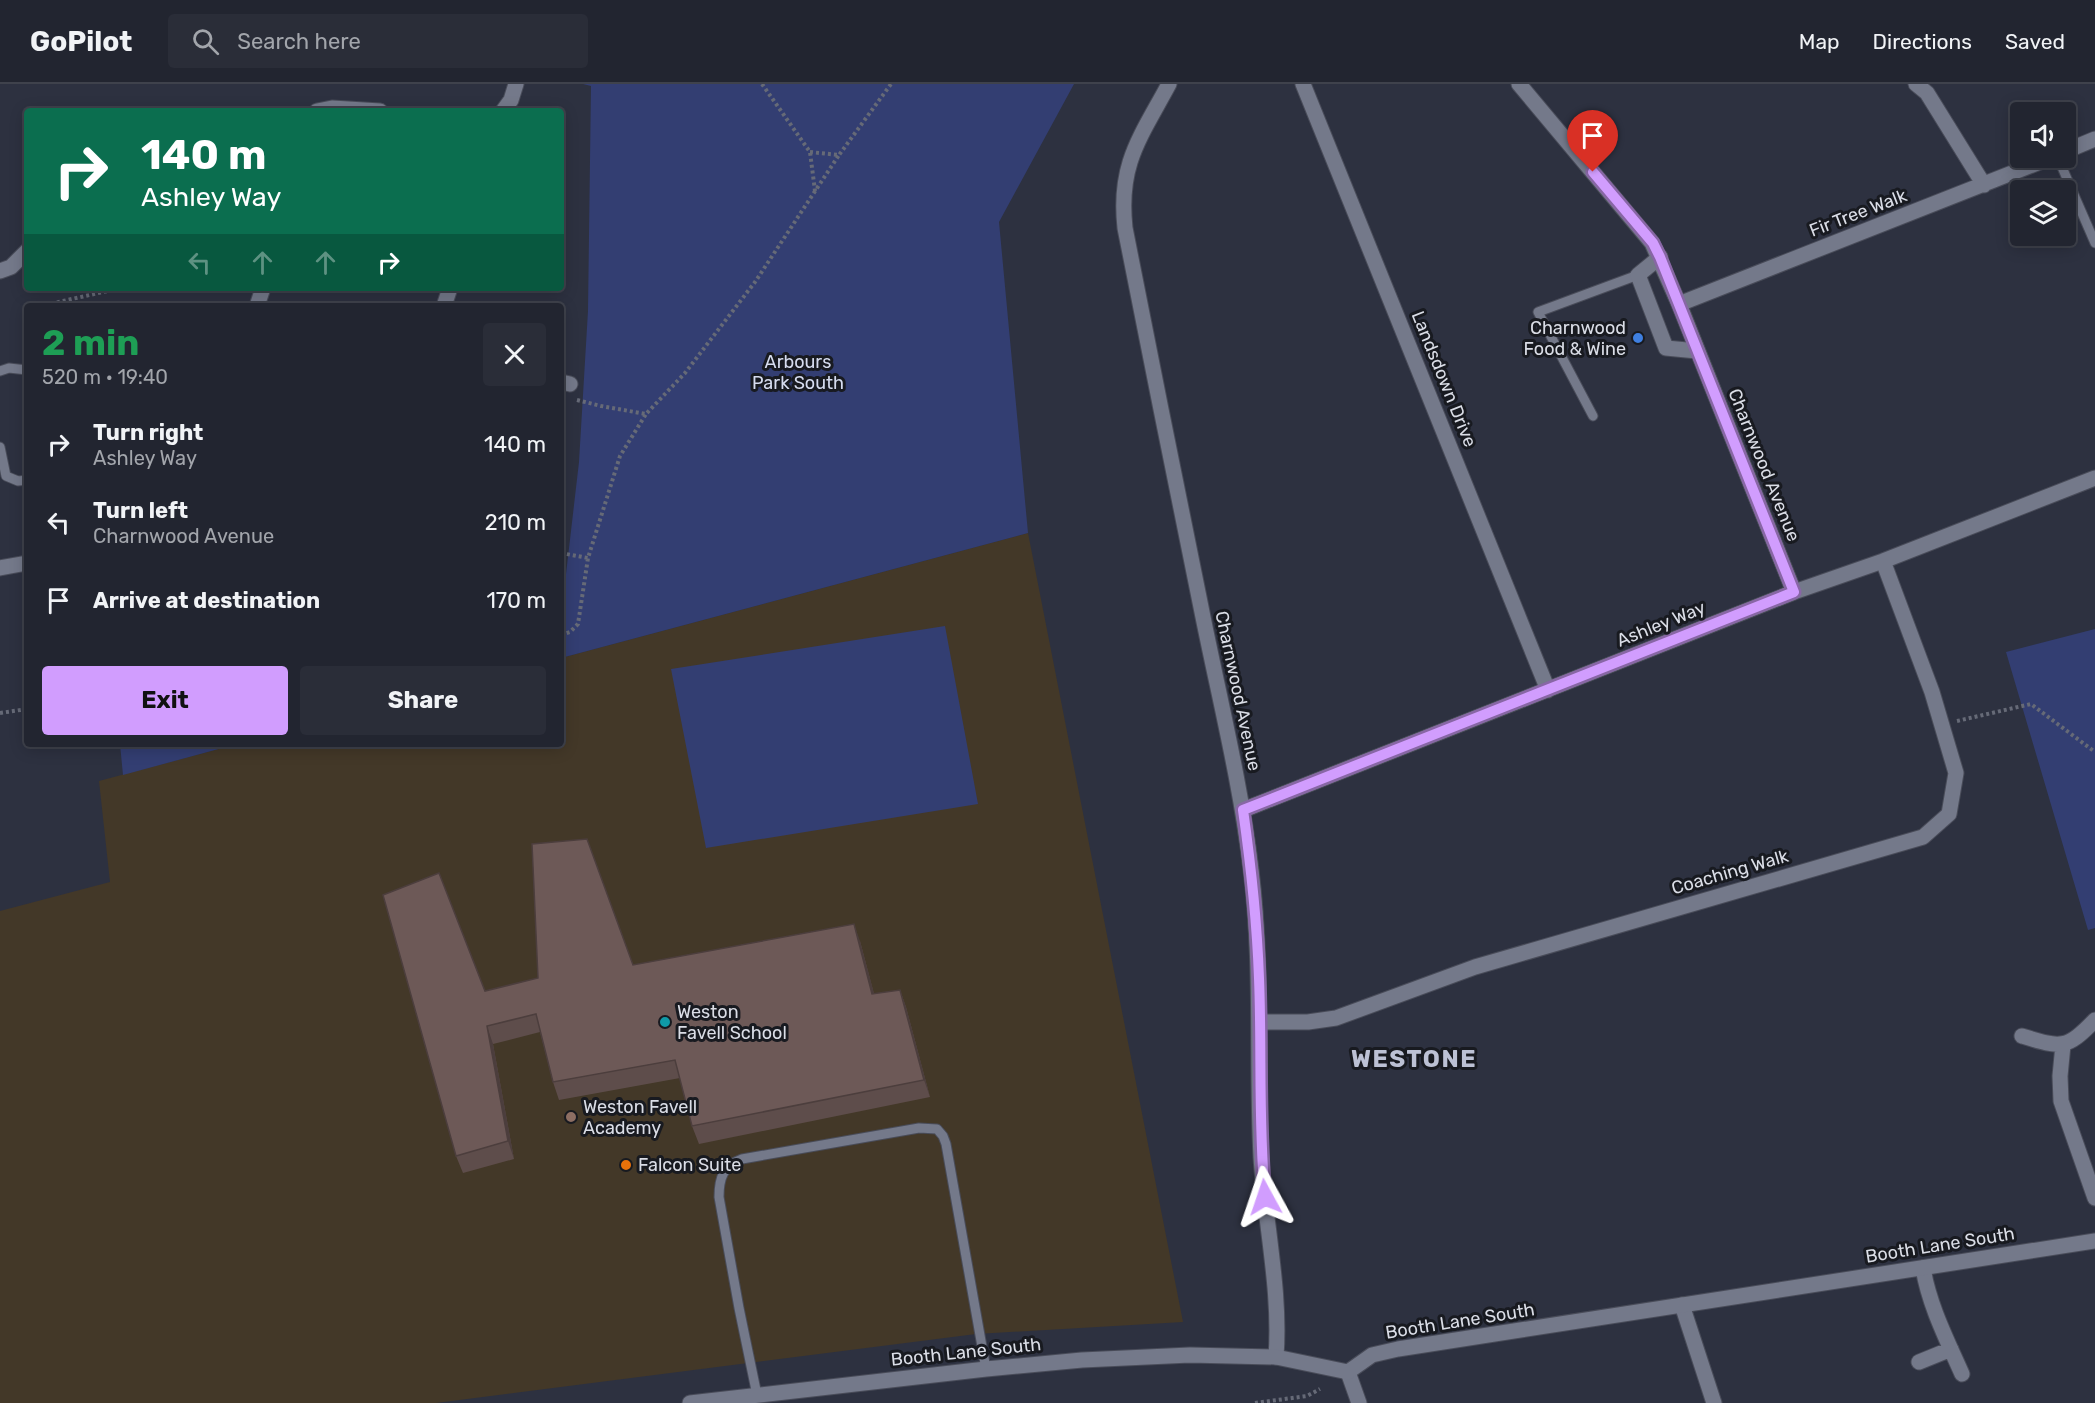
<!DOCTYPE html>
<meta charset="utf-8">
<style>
body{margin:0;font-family:Rubik,sans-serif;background:#2a2d38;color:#f1f3f6;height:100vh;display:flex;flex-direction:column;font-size:22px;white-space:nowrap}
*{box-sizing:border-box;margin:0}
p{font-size:20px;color:#a2a5ab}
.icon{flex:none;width:33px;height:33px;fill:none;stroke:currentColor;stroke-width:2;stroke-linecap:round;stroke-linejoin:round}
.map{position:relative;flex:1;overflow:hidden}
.details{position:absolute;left:24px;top:219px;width:540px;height:444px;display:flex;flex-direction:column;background:#222530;border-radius:6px;box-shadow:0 3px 15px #0003,0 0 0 2px #3f424c}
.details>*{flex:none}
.hud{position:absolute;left:24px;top:24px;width:540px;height:183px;border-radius:6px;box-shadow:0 3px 15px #0003,0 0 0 2px #3f424c;background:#0b6e4f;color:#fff;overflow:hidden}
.fabs{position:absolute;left:2010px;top:18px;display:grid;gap:12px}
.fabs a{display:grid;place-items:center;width:66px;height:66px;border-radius:6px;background:#222530;box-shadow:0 3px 15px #0003,0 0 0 2px #3f424c;font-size:30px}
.pin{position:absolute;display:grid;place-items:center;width:51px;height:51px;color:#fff;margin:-62px -26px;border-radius:50% 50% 50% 0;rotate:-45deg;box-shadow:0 0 6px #0007}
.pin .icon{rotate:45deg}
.me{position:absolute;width:66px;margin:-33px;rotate:355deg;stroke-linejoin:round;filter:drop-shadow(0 0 4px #0008)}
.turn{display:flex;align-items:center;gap:21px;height:126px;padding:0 18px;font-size:27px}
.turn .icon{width:78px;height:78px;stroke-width:2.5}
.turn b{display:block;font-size:42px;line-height:51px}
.lanes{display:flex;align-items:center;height:57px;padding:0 18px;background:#0003;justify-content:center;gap:30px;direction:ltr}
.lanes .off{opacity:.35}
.round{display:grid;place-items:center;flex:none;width:63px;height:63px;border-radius:6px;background:#2a2d38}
.summary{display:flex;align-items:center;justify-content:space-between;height:102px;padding:0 18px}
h1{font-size:36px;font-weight:700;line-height:45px;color:#1e9e55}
.button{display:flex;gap:12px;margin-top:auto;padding:12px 18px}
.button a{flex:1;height:69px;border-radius:6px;background:#d19dfe;color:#111;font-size:24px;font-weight:700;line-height:69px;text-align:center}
.button a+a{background:#2a2d38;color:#f1f3f6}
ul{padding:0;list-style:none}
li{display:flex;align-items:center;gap:18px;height:78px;padding:0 18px}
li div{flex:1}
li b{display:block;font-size:22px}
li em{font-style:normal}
header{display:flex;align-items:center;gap:36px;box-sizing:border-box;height:84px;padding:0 30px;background:#222530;border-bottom:2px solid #3f424c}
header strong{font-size:28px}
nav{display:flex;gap:33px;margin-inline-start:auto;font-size:21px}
.search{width:420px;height:54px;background:#2a2d38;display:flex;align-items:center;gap:15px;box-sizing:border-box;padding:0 21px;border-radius:6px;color:#a2a5ab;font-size:22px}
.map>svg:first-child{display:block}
.education{fill:#433828}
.green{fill:#333e72}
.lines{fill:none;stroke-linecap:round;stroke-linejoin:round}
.lane-casing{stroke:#494c59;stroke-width:11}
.street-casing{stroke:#494c59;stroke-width:17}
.secondary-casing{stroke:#494c59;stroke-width:17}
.path{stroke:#666a77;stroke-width:4;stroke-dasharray:3 3;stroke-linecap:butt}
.lane{stroke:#74798a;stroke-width:9}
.street{stroke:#74798a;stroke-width:15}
.secondary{stroke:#74798a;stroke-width:15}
.wall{fill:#5e4d4b}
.shaded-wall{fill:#4c3e3d}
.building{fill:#6d5957;stroke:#4c3e3d;stroke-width:1.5}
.route-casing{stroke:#8866a5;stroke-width:15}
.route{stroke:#d19dfe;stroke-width:10}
.shop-dot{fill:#3f7fe0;stroke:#181a20;stroke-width:2}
.culture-dot{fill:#0f9aa8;stroke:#181a20;stroke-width:2}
.education-dot{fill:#8d6e63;stroke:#181a20;stroke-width:2}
.food-dot{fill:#e8710a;stroke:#181a20;stroke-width:2}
.labels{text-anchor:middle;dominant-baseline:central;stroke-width:6;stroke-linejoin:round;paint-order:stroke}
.street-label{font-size:18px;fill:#dadde6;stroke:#181a20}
.poi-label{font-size:18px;fill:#dadde6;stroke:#181a20;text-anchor:start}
.park-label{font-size:18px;fill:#d6dcef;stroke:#181a20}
.district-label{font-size:24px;font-weight:bold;letter-spacing:1.5px;fill:#bcc1d4;stroke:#181a20}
</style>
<header>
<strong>GoPilot</strong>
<div class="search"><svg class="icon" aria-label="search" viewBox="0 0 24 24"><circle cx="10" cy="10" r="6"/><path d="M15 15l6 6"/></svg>Search here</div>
<nav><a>Map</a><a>Directions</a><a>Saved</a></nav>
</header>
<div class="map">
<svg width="2095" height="1319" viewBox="0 0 2095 1319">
<rect width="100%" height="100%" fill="#2d3140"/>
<path class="education" d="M1028,449L1183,1238L976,1250L436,1319H0V827L110,798L99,697L237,660H561V574Z"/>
<path class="green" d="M583,0H1074L999,138L1028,449L561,574V533L579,378L588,227L591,2Z
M945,542L978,720L706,764L671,585Z
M2095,545V844L2088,846L2006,568Z
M120,660H237L123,691Z"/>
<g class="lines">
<defs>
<path id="lane" d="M2058,74L2095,159
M0,287L9,284L27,286
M1593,332L1538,228L1638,191
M0,363L6,392L18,397L27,396
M757,1311L739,1224L719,1113C719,1094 723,1082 742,1075L919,1044L937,1045L943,1052L946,1060L986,1285"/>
<path id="street" d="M1169,0C1140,54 1118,80 1125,144C1151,274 1176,403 1203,533C1220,617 1241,701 1251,786C1263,882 1256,977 1261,1073C1265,1140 1281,1206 1276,1273
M1303,0L1548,606
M1519,0L1652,159L1679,220L1794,508
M1916,0L1927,9L1984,101
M317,27L332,24L380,27
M503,27L511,16L516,0
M2066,67L2095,55
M1660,173L1638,191L1666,264L1697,267
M0,187L11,183L27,167
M1679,220L2050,74
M257,222L263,204
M444,222L450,204
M561,298L570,300
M0,484L27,479
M1243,726L1794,508L1883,477L2095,394
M1260,938H1308L1336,934L1475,883L1923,753L1949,730L1956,689L1932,608L1883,477
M2022,952C2061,964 2066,966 2095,936
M2063,961L2060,992L2061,1017L2095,1114
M1923,1184C1929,1221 1947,1256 1962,1290
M1682,1221L1714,1319
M1919,1278L1951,1265
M1348,1288L1359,1319"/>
<path id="secondary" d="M690,1319L986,1285L1082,1276L1190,1271L1276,1273L1348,1288L1372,1271L1398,1265L2095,1157"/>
</defs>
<use href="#lane" class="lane-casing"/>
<use href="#street" class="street-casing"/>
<use href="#secondary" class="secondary-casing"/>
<path class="path" d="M762,0L810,68L815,107
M810,68L839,71L891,0
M54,222V219L121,204
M577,316L601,322L646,330L685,289L755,198L839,71
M561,469L588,474
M561,551L570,548L578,540L588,474L620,372L646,330
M0,629L27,625
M1957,637L2031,620L2095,668
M1255,1319L1307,1312L1320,1305"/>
<use href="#lane" class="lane"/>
<use href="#street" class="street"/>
<use href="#secondary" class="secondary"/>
</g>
<path class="wall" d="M860,857L874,910L900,906L906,923L930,1013L699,1060L692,1042L680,994L559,1016L553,998L540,948L493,960L514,1075L463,1089L456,1072L485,907L633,881Z"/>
<path class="shaded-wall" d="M854,840L860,857L879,928L872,910Z
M900,906L906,923L930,1013L924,996Z
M487,942L493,960L514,1075L508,1057Z"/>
<path class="building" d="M587,755L633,881L854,840L872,910L900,906L924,996L692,1042L675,976L553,998L536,930L487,942L508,1057L456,1072L383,811L439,789L485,907L538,894L532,760Z"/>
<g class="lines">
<defs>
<path id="route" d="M1265,1113C1258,1039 1262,967 1259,894C1257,838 1251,782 1243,726L1794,508L1660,173L1653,159L1593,88"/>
</defs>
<use href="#route" class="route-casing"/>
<use href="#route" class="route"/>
</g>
<circle class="shop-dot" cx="1638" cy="254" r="6"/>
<circle class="culture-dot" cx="665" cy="938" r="6"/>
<circle class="education-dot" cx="571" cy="1033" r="6"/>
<circle class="food-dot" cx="626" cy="1081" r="6"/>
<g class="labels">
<g class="street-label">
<text transform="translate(1858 129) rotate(-21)">Fir Tree Walk</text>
<text transform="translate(1444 295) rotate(68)">Landsdown Drive</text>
<text transform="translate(1764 381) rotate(68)">Charnwood Avenue</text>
<text transform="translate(1661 540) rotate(-22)">Ashley Way</text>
<text transform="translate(1238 607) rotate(78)">Charnwood Avenue</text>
<text transform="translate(1730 788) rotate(-16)">Coaching Walk</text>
<text transform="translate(1940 1161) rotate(-9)">Booth Lane South</text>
<text transform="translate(1460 1237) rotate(-9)">Booth Lane South</text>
<text transform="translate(966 1268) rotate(-6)">Booth Lane South</text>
</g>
<g class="poi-label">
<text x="1626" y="244" text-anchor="end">Charnwood<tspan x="1626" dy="21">Food &amp; Wine</tspan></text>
<text x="677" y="928">Weston<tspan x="677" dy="21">Favell School</tspan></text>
<text x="583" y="1023">Weston Favell<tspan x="583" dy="21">Academy</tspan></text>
<text x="638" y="1081">Falcon Suite</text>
</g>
<g class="park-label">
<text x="798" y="278">Arbours<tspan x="798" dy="21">Park South</tspan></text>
</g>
<g class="district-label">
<text x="1414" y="975">WESTONE</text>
</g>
</g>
</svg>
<div class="fabs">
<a><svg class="icon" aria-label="sound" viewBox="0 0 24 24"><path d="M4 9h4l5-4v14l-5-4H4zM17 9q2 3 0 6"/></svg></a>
<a><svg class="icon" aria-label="layers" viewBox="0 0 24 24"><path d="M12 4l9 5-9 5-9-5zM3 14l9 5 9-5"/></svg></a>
</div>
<div class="pin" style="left:1593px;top:88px;background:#d93025"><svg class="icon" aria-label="arrive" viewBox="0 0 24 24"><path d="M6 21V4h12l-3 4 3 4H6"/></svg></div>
<svg class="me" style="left:1265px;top:1113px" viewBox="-20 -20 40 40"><path d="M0-17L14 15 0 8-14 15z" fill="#d19dfe" stroke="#fff" stroke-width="4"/></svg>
<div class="hud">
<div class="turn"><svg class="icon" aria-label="right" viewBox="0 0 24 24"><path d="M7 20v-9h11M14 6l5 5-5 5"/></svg><div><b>140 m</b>Ashley Way</div></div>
<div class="lanes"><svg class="icon off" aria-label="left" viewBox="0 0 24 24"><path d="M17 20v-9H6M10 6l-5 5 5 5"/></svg><svg class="icon off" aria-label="ahead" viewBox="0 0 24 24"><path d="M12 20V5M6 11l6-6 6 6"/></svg><svg class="icon off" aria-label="ahead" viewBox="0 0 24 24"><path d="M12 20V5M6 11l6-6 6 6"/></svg><svg class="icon" aria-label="right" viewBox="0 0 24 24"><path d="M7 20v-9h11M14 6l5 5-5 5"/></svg></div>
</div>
<section class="details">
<div class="summary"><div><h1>2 min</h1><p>520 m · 19:40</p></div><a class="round"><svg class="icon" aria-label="close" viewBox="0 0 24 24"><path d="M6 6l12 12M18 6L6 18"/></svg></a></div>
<ul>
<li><svg class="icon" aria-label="right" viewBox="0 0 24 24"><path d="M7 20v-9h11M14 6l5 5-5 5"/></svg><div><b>Turn right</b><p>Ashley Way</p></div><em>140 m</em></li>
<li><svg class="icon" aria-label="left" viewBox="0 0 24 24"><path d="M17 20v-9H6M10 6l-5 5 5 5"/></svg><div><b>Turn left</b><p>Charnwood Avenue</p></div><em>210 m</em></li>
<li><svg class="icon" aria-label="arrive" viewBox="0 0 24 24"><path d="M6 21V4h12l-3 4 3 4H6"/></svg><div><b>Arrive at destination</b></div><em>170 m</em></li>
</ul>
<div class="button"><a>Exit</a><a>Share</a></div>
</section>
</div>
